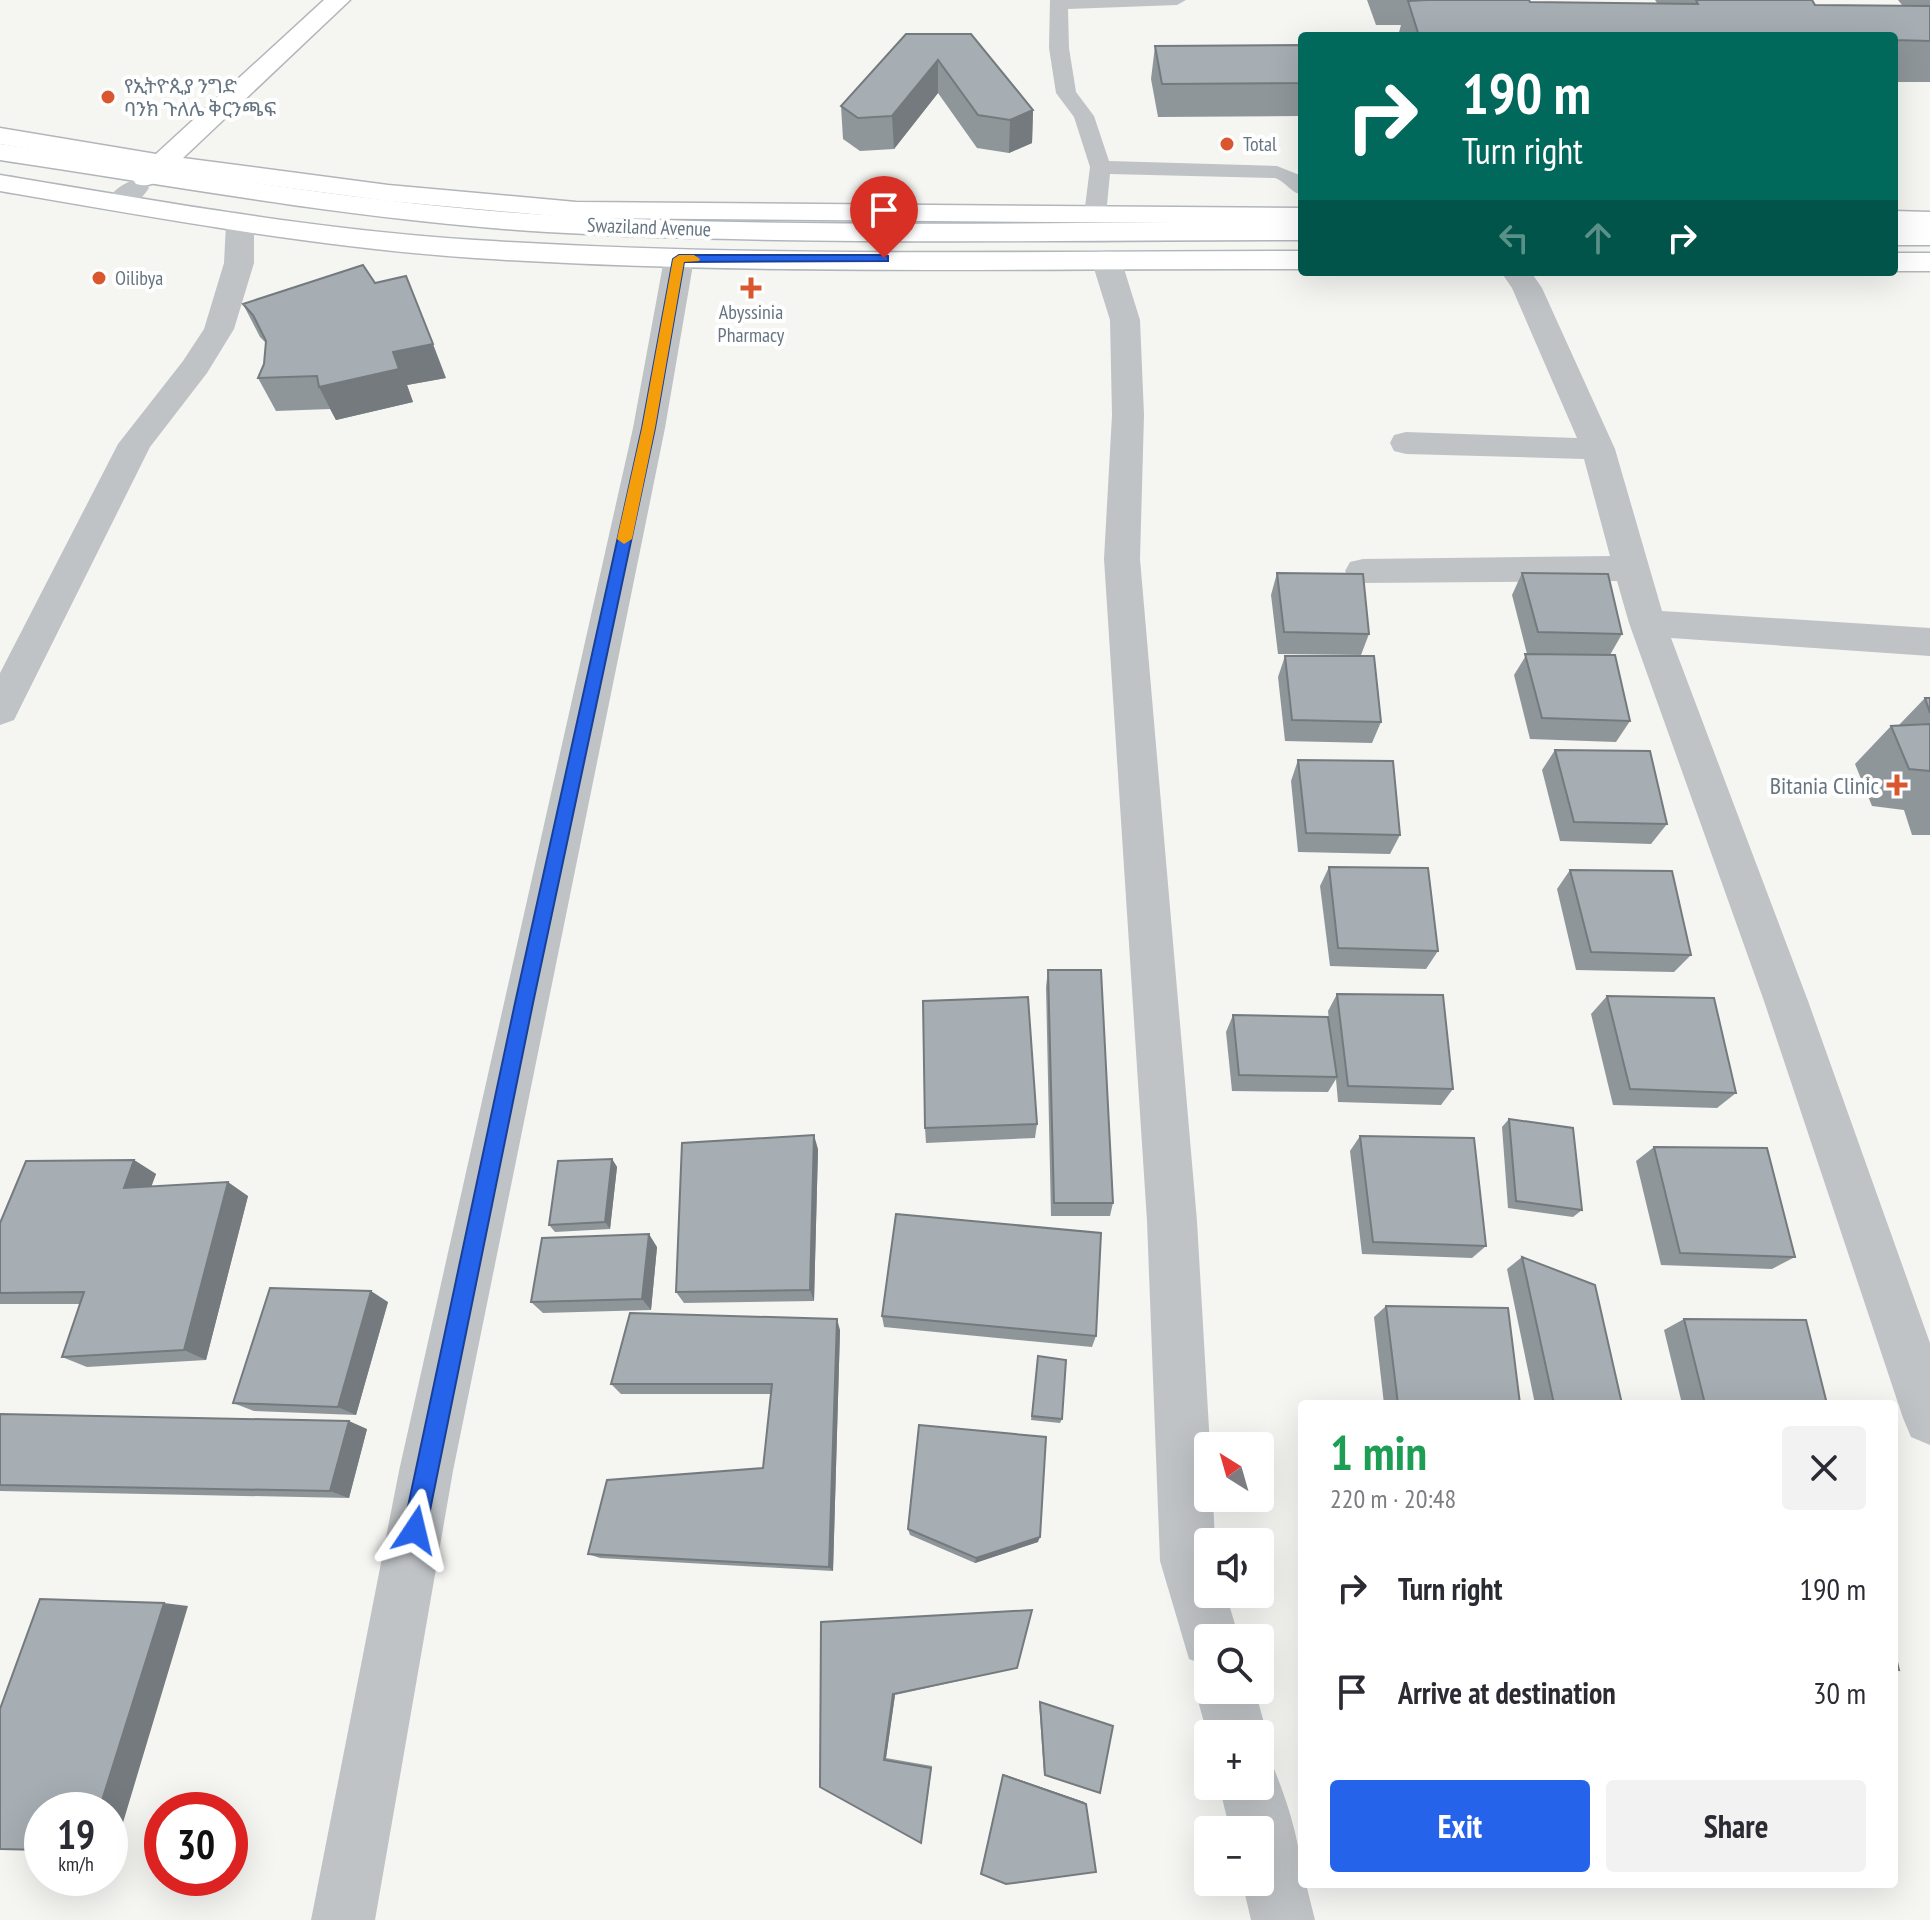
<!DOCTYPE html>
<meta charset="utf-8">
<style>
body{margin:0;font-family:"PT Sans Narrow","Noto Sans Ethiopic",sans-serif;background:#f2f2f3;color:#2b2b33;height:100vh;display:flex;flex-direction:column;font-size:30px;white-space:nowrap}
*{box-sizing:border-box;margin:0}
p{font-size:26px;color:#7c7c81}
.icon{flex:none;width:44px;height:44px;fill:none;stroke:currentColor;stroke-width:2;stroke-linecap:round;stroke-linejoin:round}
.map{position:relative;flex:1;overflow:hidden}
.details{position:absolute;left:1298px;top:1400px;width:600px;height:488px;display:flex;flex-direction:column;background:#fff;border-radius:8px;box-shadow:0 8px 32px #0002}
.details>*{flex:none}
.guide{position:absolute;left:1298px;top:32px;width:600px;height:244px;border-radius:8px;box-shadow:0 8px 32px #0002;background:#00695c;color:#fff;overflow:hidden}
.needle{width:52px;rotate:323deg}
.controls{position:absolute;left:1194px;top:1432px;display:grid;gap:16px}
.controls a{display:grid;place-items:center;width:80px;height:80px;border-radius:8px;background:#fff;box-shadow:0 8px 32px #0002;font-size:40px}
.speed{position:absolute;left:24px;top:1792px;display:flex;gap:16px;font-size:40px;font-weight:700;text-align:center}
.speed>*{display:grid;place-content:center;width:104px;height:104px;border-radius:50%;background:#fff;box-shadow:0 8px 32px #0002;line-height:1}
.speed small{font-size:20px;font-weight:400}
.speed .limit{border:12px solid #d22;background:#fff;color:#111}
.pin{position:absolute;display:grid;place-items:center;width:68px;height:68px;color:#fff;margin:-82px -34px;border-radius:50% 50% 50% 0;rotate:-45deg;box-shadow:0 0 8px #0007}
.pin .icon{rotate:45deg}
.me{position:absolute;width:88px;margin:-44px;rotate:10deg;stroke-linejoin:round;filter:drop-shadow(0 0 6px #0008)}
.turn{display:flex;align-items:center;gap:28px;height:168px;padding:0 32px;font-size:36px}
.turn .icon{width:104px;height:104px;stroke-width:2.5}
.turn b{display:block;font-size:56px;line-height:68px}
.lanes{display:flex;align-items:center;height:76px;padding:0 32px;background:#0003;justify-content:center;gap:40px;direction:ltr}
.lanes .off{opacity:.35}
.round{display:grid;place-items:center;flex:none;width:84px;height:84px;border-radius:8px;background:#f2f2f3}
.summary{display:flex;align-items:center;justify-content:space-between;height:136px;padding:0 32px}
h1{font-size:48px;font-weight:700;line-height:60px;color:#1e9e55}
.primary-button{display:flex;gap:16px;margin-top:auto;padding:16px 32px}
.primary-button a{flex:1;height:92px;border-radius:8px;background:#2563eb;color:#fff;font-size:32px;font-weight:700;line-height:92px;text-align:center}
.primary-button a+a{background:#f2f2f3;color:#2b2b33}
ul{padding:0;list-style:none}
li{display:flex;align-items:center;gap:24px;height:104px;padding:0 32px}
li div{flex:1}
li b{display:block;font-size:30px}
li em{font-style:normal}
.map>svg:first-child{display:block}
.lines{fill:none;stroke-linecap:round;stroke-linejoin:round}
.secondary-casing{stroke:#b1b6bb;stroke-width:3}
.primary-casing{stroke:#b0b5b9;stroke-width:3}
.service{fill:#bfc3c6;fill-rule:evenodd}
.minor{fill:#bfc3c6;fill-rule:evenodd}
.secondary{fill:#fff;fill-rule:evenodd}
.primary{fill:#fff;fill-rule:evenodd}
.wall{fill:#8f969a}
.shaded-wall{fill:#747a7d}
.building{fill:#a6aeb3;stroke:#747a7d;stroke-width:2}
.route{fill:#2563eb;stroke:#184099;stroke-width:2}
.slow{fill:#f59e0b}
.poi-dot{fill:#da562e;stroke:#fff;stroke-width:3}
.labels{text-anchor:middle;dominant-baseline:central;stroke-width:8;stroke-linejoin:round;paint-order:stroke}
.far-poi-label{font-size:20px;fill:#667582;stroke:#fff;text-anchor:start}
.far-street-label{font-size:20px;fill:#667582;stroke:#fff}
.poi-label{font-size:24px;fill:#667582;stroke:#fff;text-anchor:end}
</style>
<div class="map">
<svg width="1930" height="1920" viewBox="0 0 1930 1920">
<rect width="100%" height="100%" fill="#f5f5f2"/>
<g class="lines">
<defs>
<path id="secondary" d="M324,0H350L183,158L388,185L576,202L1302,208V224L576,218L388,201L168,172C157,182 151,188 136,184L132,178L141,168L0,144V128L156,154Z
M0,175C157,201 315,230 475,240C750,258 1027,251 1302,251V269C1027,268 750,276 475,258C315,247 157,218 0,191Z
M1894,211L1930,212V228L1894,227Z
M1894,253H1930V271H1894Z"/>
<path id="primary" d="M0,144C181,171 364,204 547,215C798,229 1051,222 1302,222V240C1051,240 798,246 547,232C364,221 181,187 0,160Z
M1894,227H1930V245H1894Z"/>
</defs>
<use href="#secondary" class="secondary-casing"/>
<use href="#primary" class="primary-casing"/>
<path class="service" d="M1050,0H1186L1177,5L1068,9L1069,48L1076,92L1094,116L1109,161L1277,166L1302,176V195C1291,193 1286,182 1275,178L1110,174L1106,215L1095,222L1087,220L1084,215L1090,167L1074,117L1056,93L1049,48Z"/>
<path class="minor" d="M135,180L145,182L149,188C139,203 128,212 110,208L106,202C113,191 122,183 135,180Z
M240,215L250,218L254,224V263L234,329L207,373L150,447L19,710L14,720L0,725V673L118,444L183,361L204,329L224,263L226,224L230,218Z
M679,250L689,253L694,259L665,428L453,1471L375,1920H311L399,1471L633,428L664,259L669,253Z
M1106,250L1116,253L1121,259L1140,320L1144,415L1140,559L1197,1221L1210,1446L1208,1498H1213L1215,1542H1208V1594H1226L1239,1638H1208V1666L1189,1659L1160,1561L1147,1221L1104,559L1112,415L1110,320L1091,259L1096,253Z
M1501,272H1531L1542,288L1615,449L1662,611L1930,628V656L1671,638L1808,1001L1930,1343V1445L1911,1437L1903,1418L1764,1001L1629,623L1617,581L1363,583L1350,580L1345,571L1350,562L1363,559L1610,556L1584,459L1406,454L1394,451L1390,443L1394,435L1406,432L1577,438L1512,288Z
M1208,1667V1690H1255L1267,1734L1260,1751V1734H1208V1737L1195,1690L1204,1669Z
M1260,1759L1272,1764C1287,1800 1302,1845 1302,1884H1306L1315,1920H1251L1242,1882H1260V1830H1230L1219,1786H1260Z"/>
<use href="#secondary" class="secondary"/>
<use href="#primary" class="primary"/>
</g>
<path class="wall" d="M1367,0H1529L1530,2L1657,3L1655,0H1812L1815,5H1902L1898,0H1930V82H1894V36H1398L1401,25H1376Z
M971,34L1033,110L1032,143L1009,153L977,148L938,93L894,149L860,151L843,139L841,106Z
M1302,45V116L1158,117L1151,79L1155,46Z
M243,304L446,378L407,385L413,402L336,420L330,409L276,411L258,378L264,364L266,343L260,337Z
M1277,573L1369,634L1361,655L1278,654L1271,595Z
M1522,573L1622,634L1610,655L1630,721L1616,742L1530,739L1514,675L1527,654L1512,595Z
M1285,656L1381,722L1372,743L1285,741L1278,677Z
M1925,698H1930V835H1912L1904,810L1872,806L1855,764L1891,726L1899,725Z
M1555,750L1667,824L1651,844L1560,841L1542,770Z
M1298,760L1400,835L1390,854L1298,852L1291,781Z
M1329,867L1438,951L1426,969L1330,966L1320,886Z
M1570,870L1691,955L1674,972L1576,970L1557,889Z
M1048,970L1113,1203L1110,1216H1051L1046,987Z
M1337,994L1453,1089L1441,1105L1338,1102L1336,1079L1328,1092L1232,1091L1226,1032L1233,1015L1330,1033L1328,1011Z
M1607,996L1736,1093L1717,1108L1613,1105L1591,1014Z
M1509,1119L1582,1210L1573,1217L1508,1208L1502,1127Z
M1037,1124L1035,1138L926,1143L925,1128Z
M1360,1136L1486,1246L1472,1258L1362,1254L1350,1151Z
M1654,1147L1795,1257L1772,1269L1661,1265L1636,1161Z
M818,1149L814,1301L684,1303L676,1292Z
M612,1159L617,1167L610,1229L555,1232L549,1225Z
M134,1160L156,1174L151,1186L248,1196L206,1360L87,1367L62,1357L80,1304H0V1223Z
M657,1247L651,1310L543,1313L531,1302Z
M1522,1257L1622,1404H1535L1507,1269Z
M388,1302L356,1415L254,1411L233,1403Z
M1386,1306L1520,1404H1384L1374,1317Z
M882,1316L1096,1336L1092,1347L884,1327Z
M1684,1319L1827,1404H1682L1664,1330Z
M840,1330L833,1571L600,1558L588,1554L763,1468L771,1394H621L611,1384Z
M1038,1356L1062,1419L1060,1423L1031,1420Z
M0,1414L367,1429L349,1498L0,1491Z
M908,1529L1038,1542L975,1563L910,1535Z
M821,1622L1017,1668L895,1695L886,1758L932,1766L921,1843Z
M1039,1702H1040L1045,1775L1044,1774Z
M1003,1774L1084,1802L981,1874V1871Z"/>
<path class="shaded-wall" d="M938,60V93L894,149L892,116Z
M1033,110L1032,143L1009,153L1010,120Z
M433,344L446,378L407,385L413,402L336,420L319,387L393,352Z
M814,1135L818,1149L814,1301L810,1290Z
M612,1159L617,1167L610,1229L605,1222Z
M134,1160L156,1174L146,1201L124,1188Z
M228,1182L248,1196L206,1360L184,1350Z
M649,1234L657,1247L651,1310L642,1299Z
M371,1291L388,1302L356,1415L338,1407Z
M837,1319L840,1330L833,1571L829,1567Z
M349,1421L367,1429L349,1498L330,1491Z
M1040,1537L1038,1542L975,1563L976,1558Z
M164,1603L188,1606L116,1846L110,1847V1810H99Z
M893,1694L895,1695L886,1758L884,1760Z
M1003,1774L1084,1802L1086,1804L1003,1775Z"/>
<path class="building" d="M1427,0H1529L1530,2L1698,4L1696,0H1812L1815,5L1930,6V41L1894,40V36H1419L1408,1Z
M906,34H971L1033,110L1010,120L978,115L938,60L892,116L858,118L841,106Z
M1302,45V83L1162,84L1155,46Z
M363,265L375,283L406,276L433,344L393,352L399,369L319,387L317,376L258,378L264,364L266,341L253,315L243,304Z
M1277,573L1363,574L1369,634L1284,632Z
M1522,573L1608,574L1622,634L1538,632Z
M1525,654L1615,655L1630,721L1542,718Z
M1285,656H1374L1381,722L1292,720Z
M1925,698H1930V713Z
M1930,724V771L1909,769L1891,726Z
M1555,750L1650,751L1667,824L1574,822Z
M1298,760L1393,761L1400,835L1306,833Z
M1329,867L1428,868L1438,951L1338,948Z
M1570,870L1672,871L1691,955L1591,952Z
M1048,970H1101L1113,1203H1054Z
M1337,994L1443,995L1453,1089L1348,1086Z
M1607,996L1714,998L1736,1093L1630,1089Z
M1028,997L1037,1124L925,1128L923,1001Z
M1233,1015L1328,1017L1337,1077L1239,1075Z
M1509,1119L1573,1128L1582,1210L1516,1201Z
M814,1135L810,1290L676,1292L682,1143Z
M1360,1136L1474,1138L1486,1246L1373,1242Z
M1654,1147L1767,1148L1795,1257L1680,1253Z
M612,1159L605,1222L549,1225L558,1161Z
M134,1160L124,1188L228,1182L184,1350L62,1357L84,1292L0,1293V1223L26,1161Z
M896,1214L1101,1233L1096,1336L882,1316Z
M649,1234L642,1299L531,1302L542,1238Z
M1522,1257L1595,1285L1622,1404H1554Z
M270,1288L371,1291L338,1407L233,1403Z
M1386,1306L1508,1308L1520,1404H1398Z
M630,1313L837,1319L829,1567L588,1554L607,1480L763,1468L772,1384H611Z
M1684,1319L1806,1320L1827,1404H1705Z
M1038,1356L1066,1360L1062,1419L1032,1416Z
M0,1414L349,1421L330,1491L0,1485Z
M919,1425L1046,1437L1040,1537L976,1558L908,1529Z
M40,1599L164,1603L99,1810H42V1850L0,1849V1709Z
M1032,1610L1017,1668L893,1694L884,1760L931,1768L921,1843L820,1787L821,1622Z
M1894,1650L1899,1670L1894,1669Z
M1040,1702L1113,1726L1100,1793L1045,1775Z
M1003,1775L1086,1804L1096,1872L1006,1884L981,1874Z"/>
<path class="route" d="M884,255L888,256V261L684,262L655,428L533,1003L426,1530L423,1539L415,1542L407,1539L403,1530L515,1003L642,428L673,259L679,255Z"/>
<path class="slow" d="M694,255L700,259L699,261L684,262L655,428L632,539L624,544L617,539L642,428L673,259L679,255Z"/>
<g class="poi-dot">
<circle cx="108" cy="97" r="8"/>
<circle cx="1227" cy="144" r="8"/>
<circle cx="99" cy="278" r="8"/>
<path d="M747 276h8v8h8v8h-8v8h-8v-8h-8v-8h8z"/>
<path d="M1893 773h8v8h8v8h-8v8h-8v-8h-8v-8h8z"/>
</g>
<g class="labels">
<g class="far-poi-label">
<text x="124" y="86">የኢትዮጲያ ንግድ<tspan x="124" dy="23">ባንክ ጉለሌ ቅርንጫፍ</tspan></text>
<text x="1243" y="144">Total</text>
<text x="115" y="278">Oilibya</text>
<text x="751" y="312" text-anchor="middle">Abyssinia<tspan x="751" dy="23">Pharmacy</tspan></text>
</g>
<g class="far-street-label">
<text transform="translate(649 227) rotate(2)">Swaziland Avenue</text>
</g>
<g class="poi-label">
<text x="1879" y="785">Bitania Clinic</text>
</g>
</g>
</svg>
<div class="controls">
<a><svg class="needle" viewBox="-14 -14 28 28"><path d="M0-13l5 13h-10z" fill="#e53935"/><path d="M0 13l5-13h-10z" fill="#7c7c81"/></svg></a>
<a><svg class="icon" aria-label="sound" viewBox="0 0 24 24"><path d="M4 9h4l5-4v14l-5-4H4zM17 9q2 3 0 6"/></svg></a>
<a><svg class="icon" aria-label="search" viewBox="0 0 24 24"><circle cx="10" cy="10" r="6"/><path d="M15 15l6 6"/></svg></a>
<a>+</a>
<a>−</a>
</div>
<div class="speed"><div>19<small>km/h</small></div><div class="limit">30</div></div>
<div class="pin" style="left:884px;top:258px;background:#d93025"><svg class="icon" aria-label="arrive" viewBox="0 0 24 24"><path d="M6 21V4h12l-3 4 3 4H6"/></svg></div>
<svg class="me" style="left:415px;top:1530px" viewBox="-20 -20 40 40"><path d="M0-17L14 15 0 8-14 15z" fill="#2563eb" stroke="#fff" stroke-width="4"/></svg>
<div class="guide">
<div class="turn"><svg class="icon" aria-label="right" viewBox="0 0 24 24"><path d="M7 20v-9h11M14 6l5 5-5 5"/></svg><div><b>190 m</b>Turn right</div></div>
<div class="lanes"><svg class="icon off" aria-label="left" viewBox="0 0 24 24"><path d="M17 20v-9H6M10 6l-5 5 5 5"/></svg><svg class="icon off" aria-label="ahead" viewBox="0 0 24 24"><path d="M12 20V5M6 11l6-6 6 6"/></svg><svg class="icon" aria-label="right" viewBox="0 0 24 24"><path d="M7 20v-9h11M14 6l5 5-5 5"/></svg></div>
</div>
<section class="details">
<div class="summary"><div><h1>1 min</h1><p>220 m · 20:48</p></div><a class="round"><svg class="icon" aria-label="close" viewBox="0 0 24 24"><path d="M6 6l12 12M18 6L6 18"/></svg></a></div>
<ul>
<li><svg class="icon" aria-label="right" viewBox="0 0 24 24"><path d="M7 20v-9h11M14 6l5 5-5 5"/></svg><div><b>Turn right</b></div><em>190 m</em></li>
<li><svg class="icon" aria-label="arrive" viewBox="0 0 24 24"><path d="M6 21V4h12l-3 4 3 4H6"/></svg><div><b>Arrive at destination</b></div><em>30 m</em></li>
</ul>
<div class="primary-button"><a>Exit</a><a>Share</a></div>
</section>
</div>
